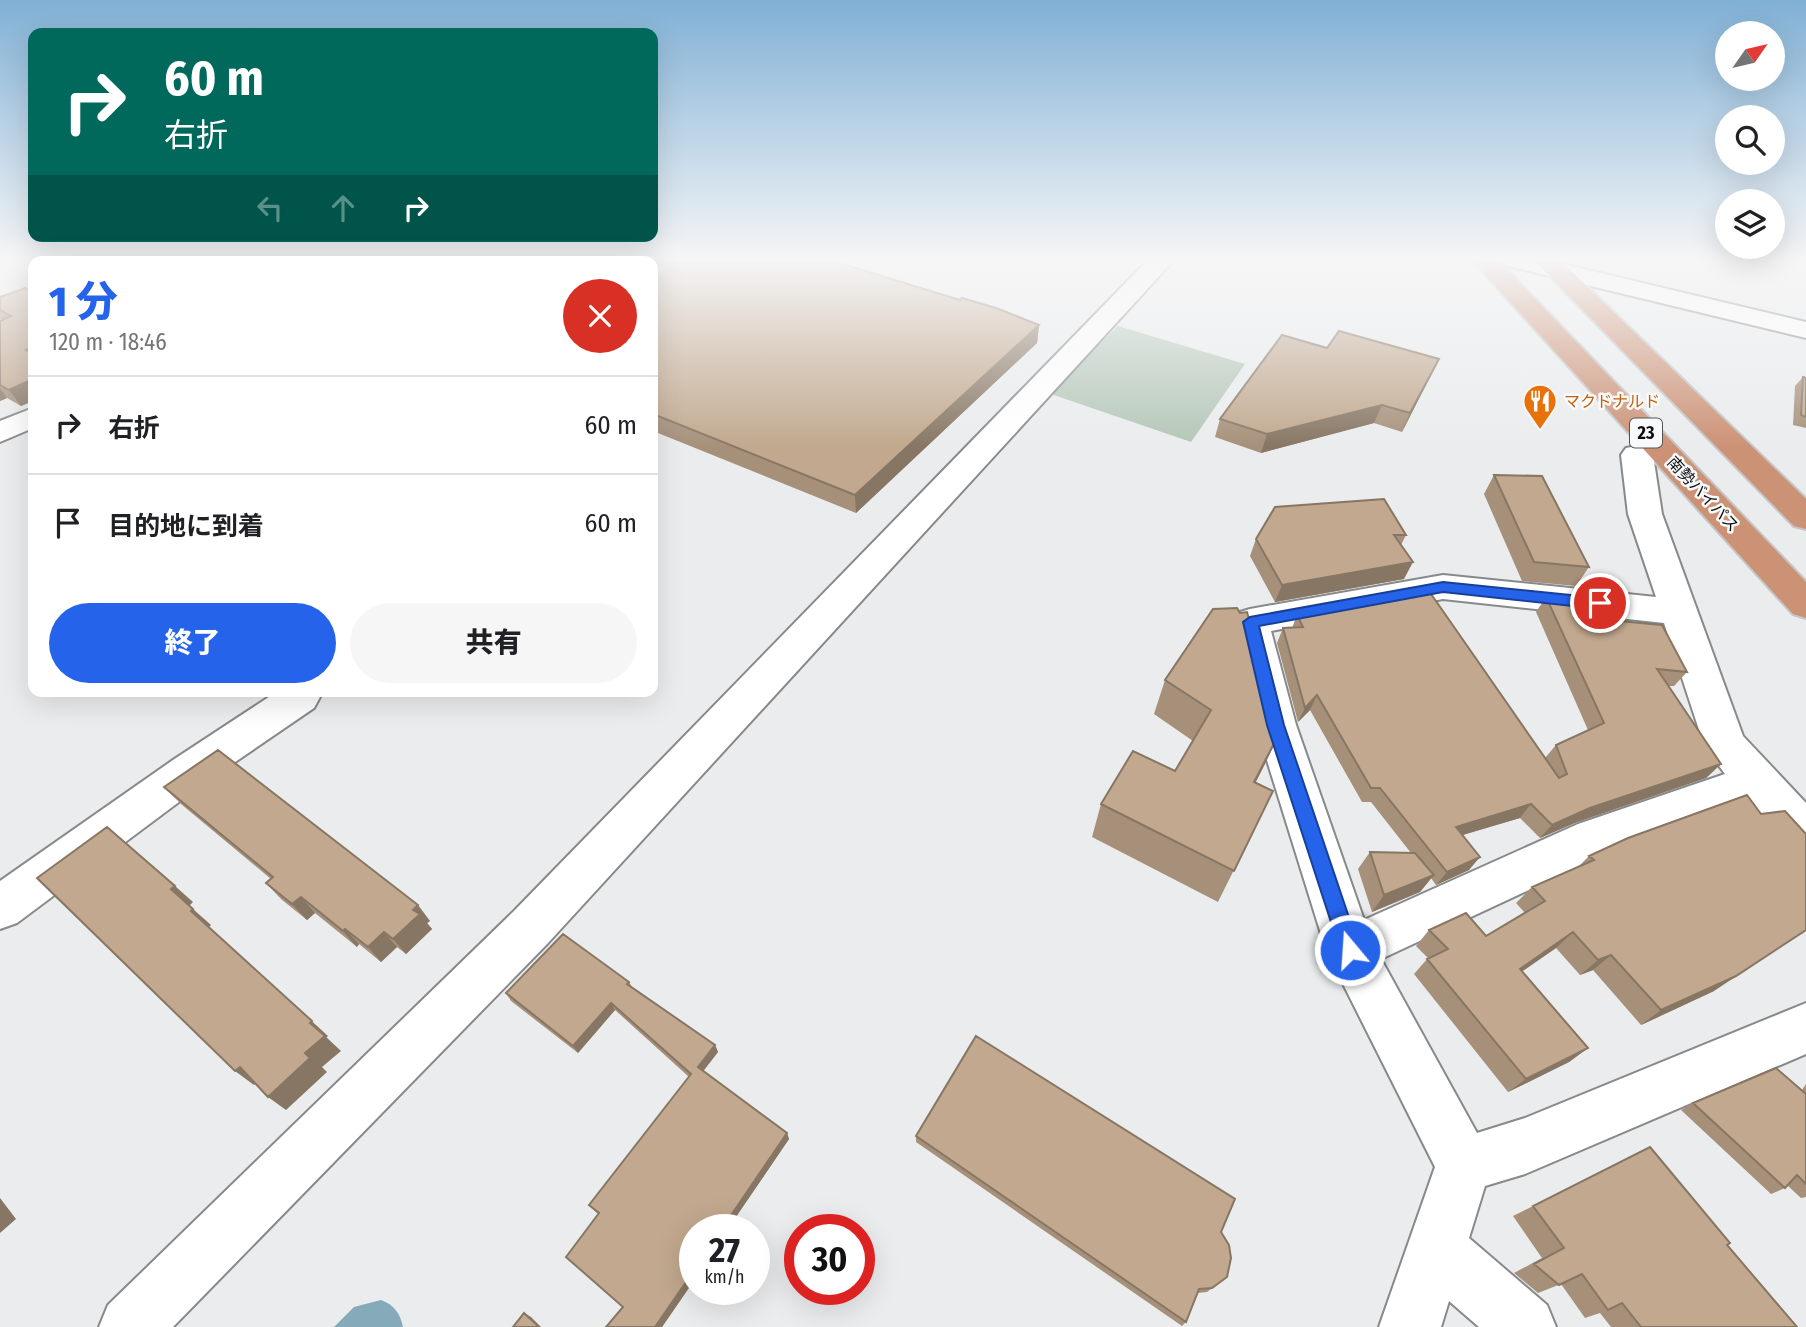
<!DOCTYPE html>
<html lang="ja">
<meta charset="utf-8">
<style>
body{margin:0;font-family:"Fira Sans Condensed","Noto Sans JP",sans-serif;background:#f6f6f6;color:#202124;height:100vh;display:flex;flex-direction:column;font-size:26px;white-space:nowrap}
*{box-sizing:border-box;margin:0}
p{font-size:23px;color:#757577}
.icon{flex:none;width:38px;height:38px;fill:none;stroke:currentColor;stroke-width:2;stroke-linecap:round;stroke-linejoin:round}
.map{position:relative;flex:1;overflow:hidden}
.panel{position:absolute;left:28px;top:256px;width:630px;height:441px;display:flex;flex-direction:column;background:#fff;border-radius:14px;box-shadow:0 7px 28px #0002}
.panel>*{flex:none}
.hud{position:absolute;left:28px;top:28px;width:630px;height:214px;border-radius:14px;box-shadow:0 7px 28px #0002;background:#00695c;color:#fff;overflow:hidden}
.needle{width:46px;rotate:56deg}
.controls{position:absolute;left:1715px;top:21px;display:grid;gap:14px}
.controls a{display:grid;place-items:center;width:70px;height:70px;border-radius:50%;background:#fff;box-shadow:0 7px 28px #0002;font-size:35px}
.speed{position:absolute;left:679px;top:1214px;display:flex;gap:14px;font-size:35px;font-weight:700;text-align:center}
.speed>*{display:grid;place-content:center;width:91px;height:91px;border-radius:50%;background:#fff;box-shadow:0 7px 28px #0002;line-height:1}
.speed small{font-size:18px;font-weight:400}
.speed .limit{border:10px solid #d22;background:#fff;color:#111}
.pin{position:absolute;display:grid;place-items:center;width:60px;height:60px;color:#fff;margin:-30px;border:4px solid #fff;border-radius:50%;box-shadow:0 2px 7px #0007}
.me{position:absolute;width:77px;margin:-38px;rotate:342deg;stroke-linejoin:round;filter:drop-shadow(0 0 5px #0008)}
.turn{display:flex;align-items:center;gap:24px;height:147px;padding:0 21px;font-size:32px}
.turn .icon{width:91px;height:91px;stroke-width:2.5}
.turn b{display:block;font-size:49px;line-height:60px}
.lanes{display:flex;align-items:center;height:66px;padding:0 21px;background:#0003;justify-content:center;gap:35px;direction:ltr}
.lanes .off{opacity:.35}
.round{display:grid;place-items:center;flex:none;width:74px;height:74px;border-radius:37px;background:#f6f6f6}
.head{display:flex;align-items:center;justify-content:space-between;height:119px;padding:0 21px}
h1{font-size:42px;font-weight:800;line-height:52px;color:#2563eb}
.primary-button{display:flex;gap:14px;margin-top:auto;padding:14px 21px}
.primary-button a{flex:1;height:80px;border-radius:42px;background:#2563eb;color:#fff;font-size:28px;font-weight:800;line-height:80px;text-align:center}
.primary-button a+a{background:#f6f6f6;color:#202124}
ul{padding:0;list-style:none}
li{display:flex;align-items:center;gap:21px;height:98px;padding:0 21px;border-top:2px solid #e0e0e0}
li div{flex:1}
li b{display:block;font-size:26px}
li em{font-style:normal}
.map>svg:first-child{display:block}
.green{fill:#b4c7b8}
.water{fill:#85aab9}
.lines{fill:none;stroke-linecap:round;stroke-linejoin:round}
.minor-casing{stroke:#87898a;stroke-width:4}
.secondary-casing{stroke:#87898a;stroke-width:4}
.trunk-casing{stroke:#c5c5c5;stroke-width:4}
.minor{fill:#fff;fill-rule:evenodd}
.secondary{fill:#fff;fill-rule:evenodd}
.trunk{fill:#cc9276;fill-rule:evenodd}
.wall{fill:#a6907a}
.shaded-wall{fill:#877663}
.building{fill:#c1a88e;stroke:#877663;stroke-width:2}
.route{fill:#2563eb;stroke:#184099;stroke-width:2}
.labels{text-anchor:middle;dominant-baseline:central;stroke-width:5;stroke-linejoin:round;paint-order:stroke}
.far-food-label{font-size:16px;fill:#c56008;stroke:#f8f9fa;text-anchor:start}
.far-street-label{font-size:16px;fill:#0d0e0e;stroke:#f8f9fa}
.shield{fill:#f8f9fa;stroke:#545455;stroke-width:2}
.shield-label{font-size:18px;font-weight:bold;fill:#0d0e0e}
</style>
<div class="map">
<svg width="1806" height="1327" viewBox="0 0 1806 1327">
<rect width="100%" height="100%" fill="#eaeced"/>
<path class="green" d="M1118,326L1245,364L1191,442L1048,393Z"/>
<path class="water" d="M381,1300C394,1305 400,1313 403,1327H334L354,1307Z"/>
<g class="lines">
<defs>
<path id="minor" d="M1147,261H1173L548,943L173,1327H99L108,1305L514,911Z
M33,408V428L0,442V421Z
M1637,446L1648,448L1653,455L1662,514L1743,736L1806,803V852L1790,847L1750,801L1610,852L1381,959L1477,1133L1525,1118L1806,1003V1054L1525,1174L1485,1186L1469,1238L1547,1305L1556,1327H1479L1449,1301L1441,1327H1379L1435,1167L1326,950L1256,725L1231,622L1237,613L1250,609L1443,575L1656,597L1628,514L1621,455L1626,448ZM1443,599L1664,623L1704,745L1725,774L1578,824L1364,920L1296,725L1271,631Z
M278,691H317L320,697L314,708L203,784L17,923L0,929V881L173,760Z"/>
<path id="secondary" d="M1505,261H1550L1806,322V338L1508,266Z"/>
<path id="trunk" d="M1473,261H1499L1806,582V618L1793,614Z
M1535,261H1561L1806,499V529L1794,526Z"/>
</defs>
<use href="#minor" class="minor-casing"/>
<use href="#secondary" class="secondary-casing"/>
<use href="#trunk" class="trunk-casing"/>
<use href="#minor" class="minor"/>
<use href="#secondary" class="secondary"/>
<use href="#trunk" class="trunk"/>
</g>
<path class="wall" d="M653,261H839L840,263L1039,325L1037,343L856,513L653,431Z
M33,292V401L21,406L7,398L0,401V321L2,320L0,319V297Z
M1327,348L1439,359L1402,432L1374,423L1261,453L1215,437L1220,419Z
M1803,377L1806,378V428L1793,425L1795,386Z
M1494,475L1589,567L1576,586L1522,581L1484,494Z
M1406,535L1401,545L1404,579L1275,602L1250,556L1256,539Z
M1546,597L1609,620L1687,672L1674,686H1668L1721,764L1706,778L1577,822L1540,838L1520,818L1463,835L1469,870L1436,885L1431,878L1420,892L1372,912L1358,869L1370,852L1411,853L1371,802H1362L1310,710L1298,722L1277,643L1283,628H1292L1297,615L1545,758L1556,745L1588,730L1536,612Z
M1165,680L1281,730L1255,783L1273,791L1218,902L1092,837L1101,804L1175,771L1193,741L1154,714Z
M164,787L430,921L427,923L432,929L406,954L397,947L381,962L359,944L357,947L315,913L307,920L281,899L266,883L271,879L181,804Z
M1589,856L1714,991L1641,1025L1593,970L1580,975L1556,948L1522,971L1588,1048L1569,1062L1508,1092L1414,974L1428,958L1416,946L1429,930L1486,936L1525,913L1516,903L1532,887L1578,867Z
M629,982L632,987L715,1045L718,1052L703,1071L787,1133L789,1139L727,1230H695V1279L662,1327H606L623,1307L598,1214L589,1205L689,1077L615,1010L578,1053L511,1001L506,993Z
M1806,1084V1197L1801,1198L1787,1185L1785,1188L1771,1194L1681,1110L1693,1103L1802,1090Z
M916,1136L1221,1232L1227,1277L1207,1292L1198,1293L1186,1322L1182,1326L916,1142Z
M1533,1206L1727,1245L1797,1327H1611L1600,1313L1585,1318L1561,1284L1538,1293L1514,1273L1542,1258L1513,1216Z"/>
<path class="shaded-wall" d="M1039,325L1037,343L856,513L855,495Z
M33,347V361L26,350Z
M1439,359L1430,377L1402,432L1410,413Z
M33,379V401L21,406L9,390Z
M0,388L7,398L0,401Z
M1382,405L1374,423L1261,453L1267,434Z
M1413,562L1404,579L1275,602L1282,585Z
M1317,695L1310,710L1298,722L1305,708Z
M1281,730L1265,764L1239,815L1254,782Z
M1721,764L1706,778L1577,822L1540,838L1552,825L1590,808Z
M1531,804L1520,818L1445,840L1456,827Z
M1480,857L1469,870L1436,885L1447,872Z
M1434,875L1420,892L1372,912L1384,895Z
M175,886L193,902L189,906L171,889Z
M301,897L315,913L307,920L292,904Z
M418,905L430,921L427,923L432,929L406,954L393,939L413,910Z
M193,909L211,925L209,927L328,1036L326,1038L310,1023L191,911Z
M345,929L359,944L357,947L343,931Z
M1806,930L1714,991L1641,1025L1661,1010Z
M384,932L397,947L381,962L368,947Z
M1573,932L1556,948L1504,984L1520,969Z
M1611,955L1593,970L1580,975L1598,960Z
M611,1003L615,1010L578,1053L573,1046Z
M325,1036L341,1051L322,1067L327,1072L286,1110L268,1097L305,1053Z
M715,1045L718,1052L701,1074L698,1067Z
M1588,1048L1569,1062L1508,1092L1526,1079Z
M240,1067L259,1081L254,1085L235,1071Z
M787,1133L789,1139L727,1230H721Z
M0,1198L16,1219L0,1233Z
M695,1269V1279L662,1327H655Z
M524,1313L531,1317L541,1327H539Z"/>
<path class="building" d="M653,261H837L836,262L960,300L962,298L996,308L1039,325L855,495L653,414Z
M25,288L33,292V347L26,350L33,354V379L9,390L0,385V321L11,316L0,310V297Z
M1339,331L1439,359L1410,413L1382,405L1267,434L1220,419L1282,335L1327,348Z
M1803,377L1806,378V417L1801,415Z
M1494,475L1542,476L1589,567L1534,562Z
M1384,499L1406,535H1394L1413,562L1282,585L1256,539L1275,507Z
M1429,591L1559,778L1567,774L1556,745L1604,723L1546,597L1601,603L1609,620L1662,625L1687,672L1657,669L1721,764L1590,808L1552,825L1531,804L1456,827L1480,857L1447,872L1380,788H1371L1317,695L1305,708L1283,628L1303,627L1297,615Z
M1237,608L1240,613L1247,612L1281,730L1254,782L1273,791L1234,871L1101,804L1133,751L1175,771L1211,710L1165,680L1213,609Z
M218,750L418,905L413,910L420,914L393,939L384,932L368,947L345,929L343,931L301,897L292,904L266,883L273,877L164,787Z
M1747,795L1761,814L1785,811L1806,834V930L1736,976L1661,1010L1611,955L1598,960L1573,932L1520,969L1588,1048L1526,1079L1427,959L1448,949L1429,930L1466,913L1486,936L1545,901L1532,887L1594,860L1589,856L1628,838Z
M107,827L175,886L171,889L193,909L191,911L312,1021L310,1023L325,1036L305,1053L310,1058L268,1097L240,1067L235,1071L37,878Z
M1370,852L1415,853L1434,875L1384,895Z
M563,934L629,982L627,984L715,1045L698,1067L787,1133L721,1230H695V1269L655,1327H606L623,1307L566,1257L599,1213L589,1205L691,1074L611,1003L573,1046L506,993Z
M976,1036L1235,1199L1221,1232L1229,1245L1231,1258L1227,1277L1212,1288L1199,1289L1186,1322L916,1136Z
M1776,1068L1806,1094V1184L1797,1175L1785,1188L1693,1103Z
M1650,1147L1730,1243L1727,1245L1797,1327H1641L1622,1303L1608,1310L1582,1274L1559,1285L1534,1264L1564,1248L1533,1206Z
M524,1313L539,1327H513Z"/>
<linearGradient id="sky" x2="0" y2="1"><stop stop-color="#80b0d5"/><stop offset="0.58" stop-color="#f6f6f7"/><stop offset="1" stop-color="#f6f6f7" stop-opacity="0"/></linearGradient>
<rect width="1806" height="447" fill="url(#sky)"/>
<path class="route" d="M1443,582L1600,598L1608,603L1600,609L1443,592L1259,626L1284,725L1360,950L1357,957L1350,960L1343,957L1340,950L1267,725L1243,622L1250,617Z"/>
<defs>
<symbol id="restaurant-pin" viewBox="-11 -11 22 30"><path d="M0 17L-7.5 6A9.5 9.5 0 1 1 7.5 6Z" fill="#e8710a" stroke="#f8f9fa"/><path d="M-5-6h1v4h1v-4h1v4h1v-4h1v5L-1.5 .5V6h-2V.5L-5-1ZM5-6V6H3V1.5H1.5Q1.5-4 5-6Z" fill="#fff"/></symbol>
</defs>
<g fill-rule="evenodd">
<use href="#restaurant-pin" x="1521" y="382" width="38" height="52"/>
</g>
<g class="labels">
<g class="far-food-label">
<text x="1564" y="401">マクドナルド</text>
</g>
<g class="far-street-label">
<text transform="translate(1703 494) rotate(47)">南勢バイパス</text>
</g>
<rect class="shield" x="1630" y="418.5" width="32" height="29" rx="5"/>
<g class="shield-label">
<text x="1646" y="433">23</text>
</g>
</g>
</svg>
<div class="controls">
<a><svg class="needle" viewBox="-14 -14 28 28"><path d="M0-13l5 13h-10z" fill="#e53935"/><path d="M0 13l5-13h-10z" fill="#757577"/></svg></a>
<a><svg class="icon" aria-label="search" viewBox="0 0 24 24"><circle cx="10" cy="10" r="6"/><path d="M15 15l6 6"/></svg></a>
<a><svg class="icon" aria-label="layers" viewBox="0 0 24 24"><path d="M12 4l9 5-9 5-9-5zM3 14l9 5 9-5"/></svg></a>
</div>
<div class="speed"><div>27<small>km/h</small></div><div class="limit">30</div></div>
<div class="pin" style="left:1600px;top:603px;background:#d93025"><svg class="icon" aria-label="arrive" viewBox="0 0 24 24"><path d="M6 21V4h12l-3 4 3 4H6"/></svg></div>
<svg class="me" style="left:1350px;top:950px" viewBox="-20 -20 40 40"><circle r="17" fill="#2563eb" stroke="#fff" stroke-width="3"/><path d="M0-11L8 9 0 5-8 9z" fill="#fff"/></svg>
<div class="hud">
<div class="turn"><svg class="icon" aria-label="right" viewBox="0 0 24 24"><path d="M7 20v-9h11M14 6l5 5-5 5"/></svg><div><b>60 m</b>右折</div></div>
<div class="lanes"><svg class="icon off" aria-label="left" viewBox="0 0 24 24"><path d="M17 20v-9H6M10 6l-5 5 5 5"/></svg><svg class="icon off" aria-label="ahead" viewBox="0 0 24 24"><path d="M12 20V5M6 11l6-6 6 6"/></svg><svg class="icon" aria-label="right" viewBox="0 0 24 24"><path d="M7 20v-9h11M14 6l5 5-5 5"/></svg></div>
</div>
<section class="panel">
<div class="head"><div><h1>1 分</h1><p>120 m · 18:46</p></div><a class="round" style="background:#d93025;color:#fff"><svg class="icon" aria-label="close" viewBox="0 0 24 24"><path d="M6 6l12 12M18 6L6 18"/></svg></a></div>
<ul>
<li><svg class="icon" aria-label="right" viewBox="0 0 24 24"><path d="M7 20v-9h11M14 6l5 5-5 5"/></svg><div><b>右折</b></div><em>60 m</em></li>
<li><svg class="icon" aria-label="arrive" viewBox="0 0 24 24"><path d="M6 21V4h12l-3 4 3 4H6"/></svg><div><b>目的地に到着</b></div><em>60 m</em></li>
</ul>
<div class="primary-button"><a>終了</a><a>共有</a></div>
</section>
</div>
